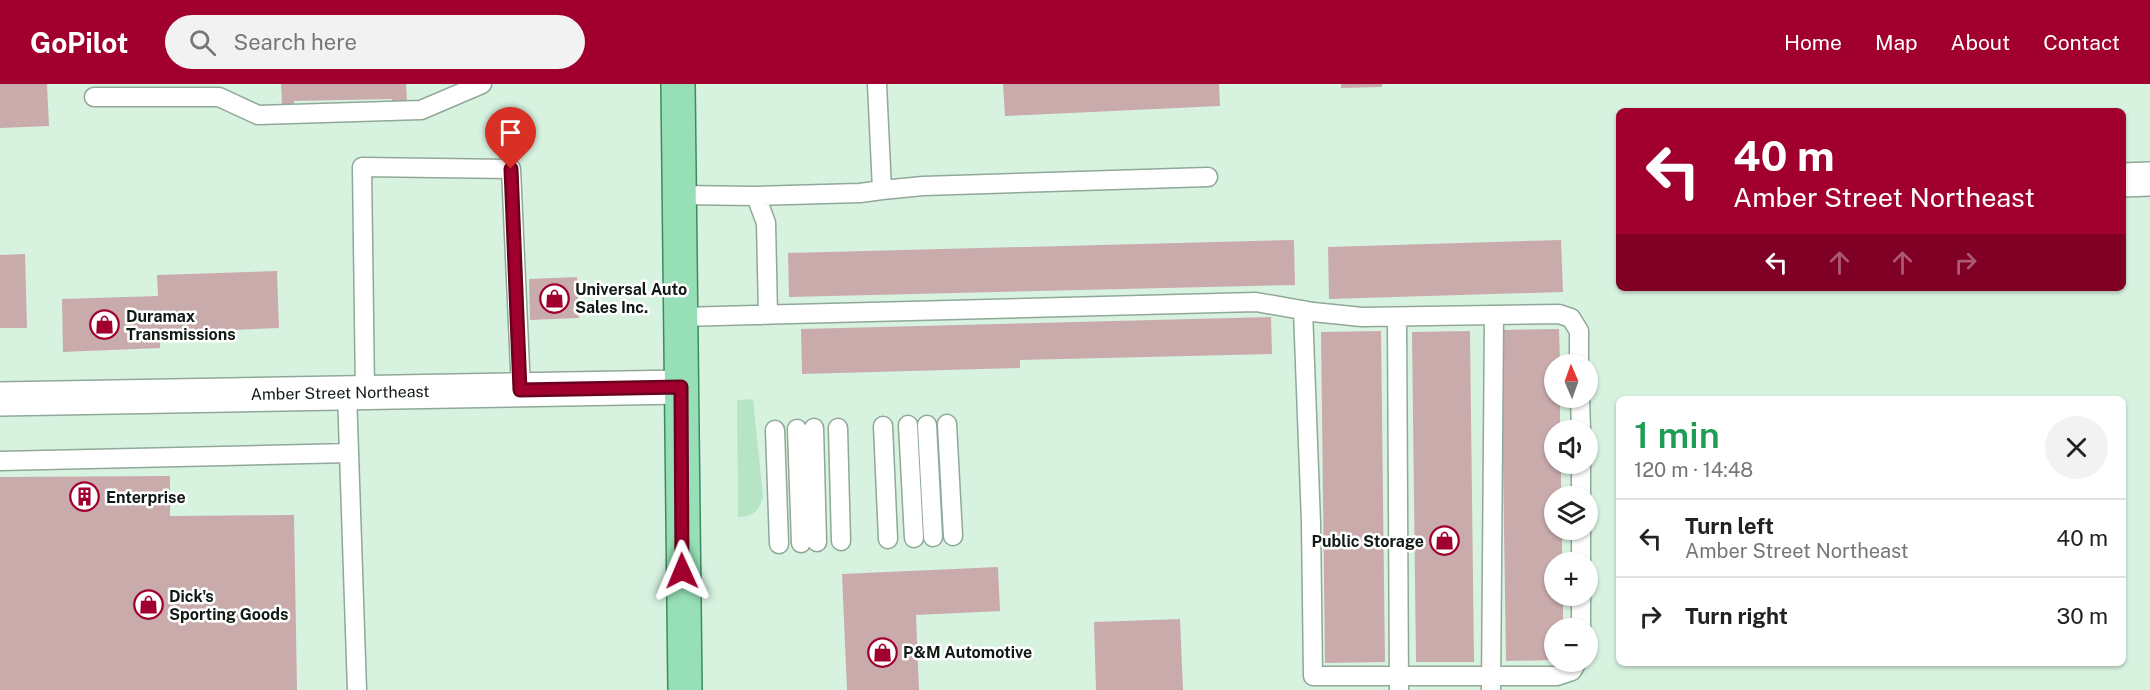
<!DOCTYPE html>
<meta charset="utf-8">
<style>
body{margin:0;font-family:"Public Sans",sans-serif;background:#f2f2f2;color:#222;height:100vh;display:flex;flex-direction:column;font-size:22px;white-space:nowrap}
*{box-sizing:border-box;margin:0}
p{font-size:20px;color:#767676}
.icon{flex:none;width:33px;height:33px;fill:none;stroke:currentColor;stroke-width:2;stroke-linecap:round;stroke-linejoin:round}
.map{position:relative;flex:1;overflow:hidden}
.panel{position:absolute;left:1616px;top:312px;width:510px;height:270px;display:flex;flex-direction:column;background:#fff;border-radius:9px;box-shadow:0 2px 4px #0004}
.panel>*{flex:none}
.top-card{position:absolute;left:1616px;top:24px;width:510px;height:183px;border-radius:9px;box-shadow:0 2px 4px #0004;background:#a1002f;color:#fff;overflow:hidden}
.needle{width:39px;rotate:358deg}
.controls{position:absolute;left:1544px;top:270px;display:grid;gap:12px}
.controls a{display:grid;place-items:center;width:54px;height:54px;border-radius:50%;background:#fff;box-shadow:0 2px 4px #0004;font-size:30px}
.pin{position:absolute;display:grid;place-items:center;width:51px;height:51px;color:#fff;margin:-62px -26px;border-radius:50% 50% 50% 0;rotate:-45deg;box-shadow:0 0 6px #0007}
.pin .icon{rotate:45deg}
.me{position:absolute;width:66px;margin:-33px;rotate:359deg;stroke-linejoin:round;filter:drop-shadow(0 0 4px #0008)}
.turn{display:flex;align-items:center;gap:21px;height:126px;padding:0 18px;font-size:27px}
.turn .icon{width:78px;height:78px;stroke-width:2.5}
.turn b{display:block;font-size:42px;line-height:51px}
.lanes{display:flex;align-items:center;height:57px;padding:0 18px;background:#0003;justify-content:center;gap:30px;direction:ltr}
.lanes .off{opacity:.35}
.round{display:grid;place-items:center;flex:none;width:63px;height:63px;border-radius:32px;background:#f2f2f2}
.headline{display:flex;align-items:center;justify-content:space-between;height:102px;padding:0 18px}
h1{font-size:36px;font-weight:600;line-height:45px;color:#1e9e55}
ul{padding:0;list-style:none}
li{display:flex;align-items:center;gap:18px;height:78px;padding:0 18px;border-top:2px solid #e0e0e0}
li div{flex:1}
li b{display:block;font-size:22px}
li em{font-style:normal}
header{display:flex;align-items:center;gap:36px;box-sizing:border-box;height:84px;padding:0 30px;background:#a1002f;color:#fff}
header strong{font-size:28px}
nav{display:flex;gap:33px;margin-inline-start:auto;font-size:21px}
.search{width:420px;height:54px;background:#f2f2f2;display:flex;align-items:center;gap:15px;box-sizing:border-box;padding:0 21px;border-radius:33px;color:#767676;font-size:22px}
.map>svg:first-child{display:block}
.green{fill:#b7e4c5}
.building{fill:#caabac}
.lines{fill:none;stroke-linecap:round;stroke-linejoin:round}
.lane-casing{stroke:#90a897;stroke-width:21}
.street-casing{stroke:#90a897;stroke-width:36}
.primary-casing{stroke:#3b8c5d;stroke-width:36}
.lane{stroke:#fff;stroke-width:18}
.street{stroke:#fff;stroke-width:33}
.primary{stroke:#97dfb6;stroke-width:33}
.route-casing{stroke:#69001f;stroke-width:15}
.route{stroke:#a1002f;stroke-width:10}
.labels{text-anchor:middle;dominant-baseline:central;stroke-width:5;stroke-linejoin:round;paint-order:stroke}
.poi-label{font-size:16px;font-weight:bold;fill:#111a14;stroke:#fff;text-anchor:start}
.street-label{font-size:16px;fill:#111a14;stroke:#fff}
</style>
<header>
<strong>GoPilot</strong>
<div class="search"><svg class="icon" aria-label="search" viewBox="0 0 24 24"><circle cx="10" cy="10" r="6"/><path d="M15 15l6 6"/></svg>Search here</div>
<nav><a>Home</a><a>Map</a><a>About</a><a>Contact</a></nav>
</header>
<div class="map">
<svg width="2150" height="606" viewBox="0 0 2150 606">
<rect width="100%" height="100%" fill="#d8f2e0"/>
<path class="green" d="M753,315L763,413C759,427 753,433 738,433L737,316Z"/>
<path class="building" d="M0,0H47L49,42L0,44Z
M281,0H406L407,17L392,18V15L294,17V21H282Z
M1003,0H1219L1220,22L1005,32Z
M1341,0H1382V3L1341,4Z
M1294,156L1295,201L789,213L788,169Z
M1561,156L1563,208L1329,215L1328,163Z
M25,170L27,244H0V171Z
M277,187L279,244L160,249V264L63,268L62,215L158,212L157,191Z
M577,193L579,234L530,236L529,195Z
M1271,233L1272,270L1020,276V284L802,290L801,245Z
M1559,245L1560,280H1554V314H1560V346H1554V380H1561V412H1554V446H1562V478H1554V512H1563V544H1554V576L1506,577L1501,246Z
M1381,247L1385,578L1325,579L1321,248Z
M1470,247L1474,578H1416L1412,248Z
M170,392V432L294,431L297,606H0V393Z
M998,483L1000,527L916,531L919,606H847L842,490Z
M1180,535L1183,606H1096L1094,538Z"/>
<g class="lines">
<defs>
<path id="lane" d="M877,0L882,106L923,102L1208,93
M94,13H219L258,31L421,26L482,0
M679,111L756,112L766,139L768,231
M756,112L860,109L882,106
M1303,226L1311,439L1313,592H1557L1572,587L1577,578
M680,233L1256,218L1313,228L1362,233L1559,230L1571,234L1579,247V280
M1397,233L1399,606
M365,308L362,83L511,85L521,306
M347,309L357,606
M1580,314L1581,346
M947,340L953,452
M908,341L914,454
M927,341L933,453
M883,342L888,455
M814,344L817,458
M838,344L841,457
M797,345L801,459
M775,346L779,460
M0,377L349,369
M1581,380V412
M1581,446V478
M1581,512V544
M1491,606L1494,231"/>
<path id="street" d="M2122,96L2150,95
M0,315L681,303"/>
<path id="primary" d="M678,0L685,606"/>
</defs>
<use href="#lane" class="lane-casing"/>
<use href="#street" class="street-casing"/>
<use href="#primary" class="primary-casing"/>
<use href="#lane" class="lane"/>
<use href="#street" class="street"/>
<use href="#primary" class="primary"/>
</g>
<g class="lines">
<defs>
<path id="route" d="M511,85L520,306L681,303L682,487"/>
</defs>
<use href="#route" class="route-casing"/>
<use href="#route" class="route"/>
</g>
<defs>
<symbol id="shop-ring" viewBox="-11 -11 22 22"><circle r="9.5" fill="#fff" stroke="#a1002f" stroke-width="1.5"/><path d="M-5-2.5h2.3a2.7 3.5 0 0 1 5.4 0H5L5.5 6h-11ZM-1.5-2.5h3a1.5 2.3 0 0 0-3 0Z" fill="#a1002f"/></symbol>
<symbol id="building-ring" viewBox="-11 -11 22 22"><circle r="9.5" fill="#fff" stroke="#a1002f" stroke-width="1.5"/><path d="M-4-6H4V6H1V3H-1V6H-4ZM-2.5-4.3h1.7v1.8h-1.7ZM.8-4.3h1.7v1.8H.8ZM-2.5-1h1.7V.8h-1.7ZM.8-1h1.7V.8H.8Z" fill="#a1002f"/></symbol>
</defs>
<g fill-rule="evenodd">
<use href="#shop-ring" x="538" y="198" width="33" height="33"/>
<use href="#shop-ring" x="88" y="224" width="33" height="33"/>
<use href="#building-ring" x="68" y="396" width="33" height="33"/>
<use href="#shop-ring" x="1428" y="440" width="33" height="33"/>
<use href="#shop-ring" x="132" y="504" width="33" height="33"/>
<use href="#shop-ring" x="866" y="552" width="33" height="33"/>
</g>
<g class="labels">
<g class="poi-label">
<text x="575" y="205">Universal Auto<tspan x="575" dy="18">Sales Inc.</tspan></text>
<text x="126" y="232">Duramax<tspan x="126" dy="18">Transmissions</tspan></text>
<text x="106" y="413">Enterprise</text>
<text x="1424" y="457" text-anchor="end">Public Storage</text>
<text x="169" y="512">Dick's<tspan x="169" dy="18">Sporting Goods</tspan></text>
<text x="903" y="568">P&amp;M Automotive</text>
</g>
<g class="street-label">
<text transform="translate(340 309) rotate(-1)">Amber Street Northeast</text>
</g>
</g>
</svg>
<div class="controls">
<a><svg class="needle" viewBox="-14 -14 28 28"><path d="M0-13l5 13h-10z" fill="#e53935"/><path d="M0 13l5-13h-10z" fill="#767676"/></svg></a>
<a><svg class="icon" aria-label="sound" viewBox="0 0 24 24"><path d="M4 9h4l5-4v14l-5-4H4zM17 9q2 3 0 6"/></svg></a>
<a><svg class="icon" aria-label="layers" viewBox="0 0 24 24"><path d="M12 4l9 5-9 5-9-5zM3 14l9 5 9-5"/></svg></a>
<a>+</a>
<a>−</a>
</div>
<div class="pin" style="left:511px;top:85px;background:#d93025"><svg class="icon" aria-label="arrive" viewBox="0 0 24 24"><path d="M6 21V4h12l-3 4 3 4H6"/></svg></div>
<svg class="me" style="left:682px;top:487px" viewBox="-20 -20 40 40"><path d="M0-17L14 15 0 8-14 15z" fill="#a1002f" stroke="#fff" stroke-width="4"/></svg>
<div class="top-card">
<div class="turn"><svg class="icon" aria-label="left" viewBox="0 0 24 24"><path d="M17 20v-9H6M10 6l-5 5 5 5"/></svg><div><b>40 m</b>Amber Street Northeast</div></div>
<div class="lanes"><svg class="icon" aria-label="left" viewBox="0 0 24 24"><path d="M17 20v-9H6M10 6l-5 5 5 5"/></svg><svg class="icon off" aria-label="ahead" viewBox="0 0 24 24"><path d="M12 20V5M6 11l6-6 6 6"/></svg><svg class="icon off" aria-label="ahead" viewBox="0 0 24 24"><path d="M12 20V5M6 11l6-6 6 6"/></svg><svg class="icon off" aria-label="right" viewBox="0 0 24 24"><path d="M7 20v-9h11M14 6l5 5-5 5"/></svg></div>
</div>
<section class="panel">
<div class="headline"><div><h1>1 min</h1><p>120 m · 14:48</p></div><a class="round"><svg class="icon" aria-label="close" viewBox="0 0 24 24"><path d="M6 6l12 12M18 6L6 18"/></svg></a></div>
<ul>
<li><svg class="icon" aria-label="left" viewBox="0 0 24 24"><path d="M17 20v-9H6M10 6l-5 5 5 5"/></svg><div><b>Turn left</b><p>Amber Street Northeast</p></div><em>40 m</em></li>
<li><svg class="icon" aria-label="right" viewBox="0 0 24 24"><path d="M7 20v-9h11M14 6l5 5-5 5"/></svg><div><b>Turn right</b></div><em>30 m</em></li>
</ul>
</section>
</div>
